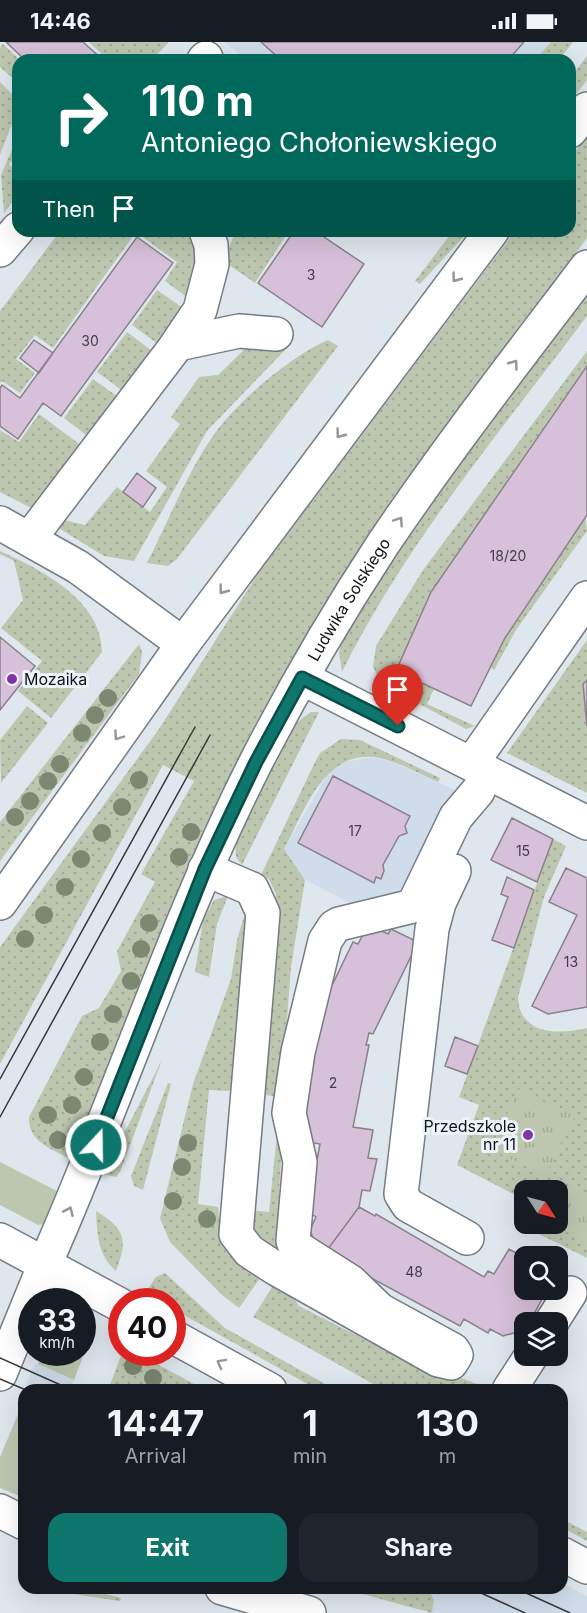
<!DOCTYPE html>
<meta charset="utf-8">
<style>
body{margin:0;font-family:Inter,sans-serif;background:#20242c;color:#f1f3f6;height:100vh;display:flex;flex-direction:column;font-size:22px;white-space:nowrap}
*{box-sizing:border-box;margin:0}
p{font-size:20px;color:#9ea1a6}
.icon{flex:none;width:33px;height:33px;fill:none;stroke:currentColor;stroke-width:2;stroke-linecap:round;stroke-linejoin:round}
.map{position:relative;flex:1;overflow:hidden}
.sheet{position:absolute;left:18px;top:1342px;width:550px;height:210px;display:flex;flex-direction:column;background:#171b24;border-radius:18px;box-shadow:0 6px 24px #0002}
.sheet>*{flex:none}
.top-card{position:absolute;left:12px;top:12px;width:564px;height:183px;border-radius:18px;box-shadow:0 6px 24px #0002;background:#00695c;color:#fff;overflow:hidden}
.needle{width:39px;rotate:126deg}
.controls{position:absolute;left:514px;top:1138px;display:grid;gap:12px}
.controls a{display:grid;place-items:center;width:54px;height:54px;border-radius:12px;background:#171b24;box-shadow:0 6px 24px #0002;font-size:30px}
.speed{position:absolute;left:18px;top:1246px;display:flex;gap:12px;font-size:30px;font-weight:700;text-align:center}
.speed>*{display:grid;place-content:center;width:78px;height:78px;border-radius:50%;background:#171b24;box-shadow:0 6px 24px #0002;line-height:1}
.speed small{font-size:15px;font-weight:400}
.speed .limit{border:9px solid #d22;background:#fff;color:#111}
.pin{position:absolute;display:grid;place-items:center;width:51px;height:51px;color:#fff;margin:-62px -26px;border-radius:50% 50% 50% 0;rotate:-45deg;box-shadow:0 0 6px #0007}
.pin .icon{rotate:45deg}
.me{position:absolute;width:66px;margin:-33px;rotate:21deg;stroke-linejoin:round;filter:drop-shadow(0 0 4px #0008)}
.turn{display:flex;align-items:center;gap:21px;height:126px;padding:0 30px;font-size:27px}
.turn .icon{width:78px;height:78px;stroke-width:2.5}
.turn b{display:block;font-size:42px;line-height:51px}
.then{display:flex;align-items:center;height:57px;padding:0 30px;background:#0003;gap:12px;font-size:22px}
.eta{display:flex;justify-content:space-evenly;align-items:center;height:102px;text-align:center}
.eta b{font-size:36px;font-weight:700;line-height:42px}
.cta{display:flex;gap:12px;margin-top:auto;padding:12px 30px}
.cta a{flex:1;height:69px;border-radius:18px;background:#0f766e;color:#fff;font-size:24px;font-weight:700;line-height:69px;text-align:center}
.cta a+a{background:#20242c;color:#f1f3f6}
.status{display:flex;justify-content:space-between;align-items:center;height:42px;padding:0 30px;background:#171b24;direction:ltr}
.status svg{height:16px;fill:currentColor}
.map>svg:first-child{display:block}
.built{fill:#cfddea}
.grass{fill:url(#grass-dots)}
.park{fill:url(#park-tufts)}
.garden{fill:#bdc7b0}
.building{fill:#d7c0da;stroke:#888289;stroke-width:1.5}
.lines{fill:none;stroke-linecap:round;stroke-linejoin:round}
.minor-casing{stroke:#757c83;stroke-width:36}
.major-casing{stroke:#757c83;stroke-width:36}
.minor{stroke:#fff;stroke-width:33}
.major{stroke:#fff;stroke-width:33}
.tram{stroke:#36393d;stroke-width:1.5}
.tree{fill:#7c8871}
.oneway{stroke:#949596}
.route-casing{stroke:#0a4d48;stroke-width:15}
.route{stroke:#0f766e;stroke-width:10}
.poi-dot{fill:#8134a5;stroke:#ecf4fc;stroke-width:2}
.labels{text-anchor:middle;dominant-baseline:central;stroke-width:6;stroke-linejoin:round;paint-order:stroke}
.number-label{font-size:14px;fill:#423e47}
.street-label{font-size:16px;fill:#111316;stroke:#ecf4fc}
.poi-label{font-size:16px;fill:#111316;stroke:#ecf4fc;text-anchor:start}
</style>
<div class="status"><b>14:46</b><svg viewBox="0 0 49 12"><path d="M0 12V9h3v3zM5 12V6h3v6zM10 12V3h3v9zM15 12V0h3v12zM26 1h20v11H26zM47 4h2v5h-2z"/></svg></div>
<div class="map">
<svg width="587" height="1571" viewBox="0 0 587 1571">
<defs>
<pattern id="grass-dots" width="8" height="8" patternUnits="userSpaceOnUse" patternTransform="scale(1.5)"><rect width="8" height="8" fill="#bdc7b0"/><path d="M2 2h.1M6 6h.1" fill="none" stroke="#a1aa97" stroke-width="1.8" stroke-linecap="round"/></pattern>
<pattern id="park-tufts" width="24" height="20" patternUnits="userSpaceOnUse" patternTransform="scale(1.5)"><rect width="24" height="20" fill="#bdc7b0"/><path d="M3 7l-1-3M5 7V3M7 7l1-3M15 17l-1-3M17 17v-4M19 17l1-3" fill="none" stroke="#a1aa97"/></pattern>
</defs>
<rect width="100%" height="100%" fill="#dfe7ee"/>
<path class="built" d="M225,0H553L539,18H246Z
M371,715L396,721L457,749L404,855L362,867L305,838L284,807L330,728L340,721Z
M35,1321L74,1338L70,1348H24Z
M563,1541L587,1554V1571H432L434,1562L426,1549L414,1547L562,1546Z"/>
<path class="grass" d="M89,0H169L152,18H108Z
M551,0H573L559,18H535Z
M3,2L20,18H18V41L0,25V5Z
M587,14V38L570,60V36Z
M0,40L18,58V66L0,113Z
M18,94V113L9,122L18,132V153L4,171L1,133Z
M587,94V196L396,451L314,581L252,691L193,813L151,913L72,1118C53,1107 28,1101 29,1075L82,974L99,966L121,929L117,909L155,840L141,832L194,739L163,723L0,1022V905L159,687L259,530L515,189H570V116Z
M60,189H188L197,205L192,259L165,239L177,220L136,190L53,306L35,293L16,317L35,331L20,351L2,339L0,341V269Z
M236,189H289L255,241L226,221L228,207Z
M453,189H469L420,242L415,239Z
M157,248L186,268L163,306L132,283Z
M587,252V274C501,389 406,501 342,630L339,610L341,602C414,479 501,366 587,252Z
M127,290L159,314L130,354L97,330Z
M254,298L285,308L207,389L134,519L104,514L60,487L59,482L64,478L85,483L117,445L150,470L167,445L146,429L180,382L171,375L199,335L218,333Z
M328,298L338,304L177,517L168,524L147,521C169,478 187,430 215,391C239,358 291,314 328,298Z
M587,309V324L431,550L396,629L434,647L427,662L475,684L466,687L382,642L373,625L376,604L423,528Z
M93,337L125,360L94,399L64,376Z
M39,372L86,407L37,469L0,450V388L19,400Z
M585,475L587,489L516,588L494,628L491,625L505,596Z
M0,509C40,527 102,558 102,610L51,676L18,649L42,619L1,586L23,558L14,519L0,512Z
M587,598V638L583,642L587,684V751L507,711Z
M139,602L142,610L139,632L0,819V780Z
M27,664L48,681L1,741L0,698Z
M311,670H319L242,823L236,815L235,801L290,690L300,678Z
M341,697L360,698L440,736L438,740C418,731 396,718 374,715C322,710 304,771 284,807L305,838L291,925L281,1055L257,1052L276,852L269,837L261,833L316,718L320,711Z
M553,797L566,804L544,855L518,955C519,993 559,993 587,986V1216L521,1183L525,1170V1182H558V1149H525V1158L457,1123L479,1063L459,1055Z
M228,854L217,882L209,935L195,930L203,878L214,858Z
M246,868L250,878L232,1046L229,1049L209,1048L198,1162L218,1165L222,1204L231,1215L263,1232L239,1266L222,1253L170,1200L160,1176L193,1042L231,937L237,898Z
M162,1018L120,1130L116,1135L103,1132Z
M168,1041L171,1042L143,1148L134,1144L131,1134Z
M278,1082L282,1103L279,1150V1209C259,1198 249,1193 249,1168L269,1170Z
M96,1169C126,1188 128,1197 116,1229C98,1214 97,1191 96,1169Z
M165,1231L225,1286L336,1348H318L173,1267L172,1260H161L145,1251L156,1235Z
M276,1239L287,1245L299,1264L409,1320L427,1323L485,1345L483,1348H384L253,1275Z
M122,1311H137L205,1348H108Z
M562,1477L587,1490V1499L563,1486Z
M414,1546L431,1552L434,1558L432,1571L344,1547Z
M40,1547H86L121,1556L120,1559Z"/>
<path class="park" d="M520,1046L575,1074L545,1134L490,1107Z
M555,1138L587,1155V1200L553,1182H558V1149H549Z"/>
<path class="garden" d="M0,1120L57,1149L43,1182L38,1183L0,1163Z
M83,1277L95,1283L74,1338L38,1322L42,1311H82Z
M24,1358V1456L0,1446V1415Z"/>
<path class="building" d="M6,0H83L103,18H25Z
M261,0H524L508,18H281Z
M294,189H315L364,222L322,285L258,241Z
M137,195L173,221L61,374L43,361L18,397L0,384V346L2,343L20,356Z
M34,298L53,311L39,331L20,316Z
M587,324V473L505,596L471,664L396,629L431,550Z
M137,431L156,446L143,465L123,450Z
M0,595L35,624L0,668Z
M587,638V684L583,642Z
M333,734L410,774L405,784L407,791L399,794L383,823L384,829L381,837L376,835L374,841L298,801Z
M512,776L553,797L537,840L491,818Z
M566,826L587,836V965L548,972L532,964L577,873L549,860Z
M507,835L534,848L514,906L492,898L508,855L501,852Z
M376,886L388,892L391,887L418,900L373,992L369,991L366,1003H369L353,1085L373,1088L368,1116L377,1117L370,1149L362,1148L359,1165L325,1211L314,1199L310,1188L316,1175L307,1169L320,1102L309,1100L297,1076L324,960L353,900L358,902L365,889Z
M455,995L478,1004L467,1032L445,1024Z
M359,1165L375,1174L376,1172L484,1235L488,1229L494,1232L509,1207L525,1216V1248H547L529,1281L521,1278L514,1291L503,1294L490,1287L488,1291L464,1277L460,1284L325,1211Z"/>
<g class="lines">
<defs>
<g id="minor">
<path d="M204,18L206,16"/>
<path d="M570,89L587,67"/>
<path d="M0,208L18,187"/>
<path d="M178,302L239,289L276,292"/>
<path d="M0,481L78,525L183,602"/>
<path d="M30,496L173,308L200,268L212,222L211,203L206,189"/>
<path d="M302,636L587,781"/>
<path d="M472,721L587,556"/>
<path d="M205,827L252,847L263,871L236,1192L249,1209L275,1226L438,1318L451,1321L456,1313L453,1308L380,1268L351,1240L296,1205L293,1199L300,1120L289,1071L298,1010L325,899L334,885L339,882L413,864L456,775L478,749"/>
<path d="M454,829L439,861L432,887L401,1152L408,1163L467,1196"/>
<path d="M0,861L183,602L492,189"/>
<path id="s1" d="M45,1222C119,1056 174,882 256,720C294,646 337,572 383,502C447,407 518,316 587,225"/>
<path d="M551,1281L570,1251"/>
<path d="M509,1348L531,1314"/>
</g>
<path id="major" d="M0,1198L122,1264
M172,1294L270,1348
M0,1332L45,1222
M0,1469L24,1481
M562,1512L587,1525
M222,1546L309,1571"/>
</defs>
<use href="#minor" class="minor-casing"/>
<use href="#major" class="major-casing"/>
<use href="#minor" class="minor"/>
<use href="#major" class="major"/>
<path class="tram" d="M0,1037L195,685
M0,1075L210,693
M0,1316L72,1348
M0,1337L26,1348
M470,1546L525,1571
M515,1546L570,1571"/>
</g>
<g class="tree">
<circle cx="108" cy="656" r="9"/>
<circle cx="95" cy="673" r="9"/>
<circle cx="82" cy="691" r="9"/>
<circle cx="60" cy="722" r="9"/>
<circle cx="139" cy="738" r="9"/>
<circle cx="48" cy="739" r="9"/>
<circle cx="30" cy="759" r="9"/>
<circle cx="122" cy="765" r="9"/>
<circle cx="15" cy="775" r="9"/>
<circle cx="191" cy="790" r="9"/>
<circle cx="102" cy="791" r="9"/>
<circle cx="179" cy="815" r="9"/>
<circle cx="81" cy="817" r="9"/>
<circle cx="65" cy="845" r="9"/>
<circle cx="44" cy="873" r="9"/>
<circle cx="149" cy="881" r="9"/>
<circle cx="25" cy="897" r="9"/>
<circle cx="141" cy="907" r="9"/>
<circle cx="131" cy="939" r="9"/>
<circle cx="113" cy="972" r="9"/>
<circle cx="100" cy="1000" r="9"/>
<circle cx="84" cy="1035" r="9"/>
<circle cx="72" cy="1063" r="9"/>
<circle cx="48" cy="1073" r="9"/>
<circle cx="58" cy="1098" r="9"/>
<circle cx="188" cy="1101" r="9"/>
<circle cx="182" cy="1125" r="9"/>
<circle cx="173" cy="1159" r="9"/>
<circle cx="207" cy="1177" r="9"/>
<circle cx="133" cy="1324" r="9"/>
<circle cx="153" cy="1336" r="9"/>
</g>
<defs><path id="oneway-chevron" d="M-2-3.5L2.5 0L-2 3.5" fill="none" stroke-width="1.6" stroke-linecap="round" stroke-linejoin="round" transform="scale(1.5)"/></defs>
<g class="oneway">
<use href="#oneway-chevron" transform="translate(456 236) rotate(127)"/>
<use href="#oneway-chevron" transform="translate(514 322) rotate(-53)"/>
<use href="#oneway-chevron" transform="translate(340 392) rotate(127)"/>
<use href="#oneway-chevron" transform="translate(399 479) rotate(-56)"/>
<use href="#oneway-chevron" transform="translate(223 548) rotate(127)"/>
<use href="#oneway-chevron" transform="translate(118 694) rotate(125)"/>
<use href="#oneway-chevron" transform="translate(69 1169) rotate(-66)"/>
<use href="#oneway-chevron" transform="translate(221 1321) rotate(-151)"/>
</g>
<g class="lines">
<defs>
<path id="route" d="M96,1103L205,827L256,720L302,636L398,684"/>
</defs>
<use href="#route" class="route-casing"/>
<use href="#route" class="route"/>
</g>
<g class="poi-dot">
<circle cx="12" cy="637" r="6"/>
<circle cx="528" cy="1093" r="6"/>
</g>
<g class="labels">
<g class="number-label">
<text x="311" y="232">3</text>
<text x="90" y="298">30</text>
<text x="508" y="513">18/20</text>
<text x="355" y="788">17</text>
<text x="523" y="808">15</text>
<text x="571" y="919">13</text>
<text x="333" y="1040">2</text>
<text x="414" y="1229">48</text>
</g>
<g class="street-label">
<text stroke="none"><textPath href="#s1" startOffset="732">Ludwika Solskiego</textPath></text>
</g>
<g class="poi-label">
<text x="24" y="637">Mozaika</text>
<text x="516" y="1084" text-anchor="end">Przedszkole<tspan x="516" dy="18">nr 11</tspan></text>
</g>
</g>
</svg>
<div class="controls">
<a><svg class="needle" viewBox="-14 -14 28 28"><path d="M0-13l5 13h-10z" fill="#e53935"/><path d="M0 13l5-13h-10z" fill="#9ea1a6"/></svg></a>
<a><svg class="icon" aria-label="search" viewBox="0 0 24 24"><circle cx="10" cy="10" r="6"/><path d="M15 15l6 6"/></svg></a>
<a><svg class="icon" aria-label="layers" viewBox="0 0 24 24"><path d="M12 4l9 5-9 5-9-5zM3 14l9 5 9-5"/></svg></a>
</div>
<div class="speed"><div>33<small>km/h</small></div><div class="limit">40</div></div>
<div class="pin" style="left:398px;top:684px;background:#d93025"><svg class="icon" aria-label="arrive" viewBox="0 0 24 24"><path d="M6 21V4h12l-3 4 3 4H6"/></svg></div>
<svg class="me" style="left:96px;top:1103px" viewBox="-20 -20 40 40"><circle r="17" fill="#0f766e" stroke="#fff" stroke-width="3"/><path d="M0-11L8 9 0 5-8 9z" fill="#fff"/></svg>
<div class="top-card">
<div class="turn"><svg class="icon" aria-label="right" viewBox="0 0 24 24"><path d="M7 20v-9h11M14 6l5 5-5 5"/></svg><div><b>110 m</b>Antoniego Chołoniewskiego</div></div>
<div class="then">Then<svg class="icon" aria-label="arrive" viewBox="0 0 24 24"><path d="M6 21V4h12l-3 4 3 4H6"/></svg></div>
</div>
<section class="sheet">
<div class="eta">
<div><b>14:47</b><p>Arrival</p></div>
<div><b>1</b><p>min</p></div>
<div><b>130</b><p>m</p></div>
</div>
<div class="cta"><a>Exit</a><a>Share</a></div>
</section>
</div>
